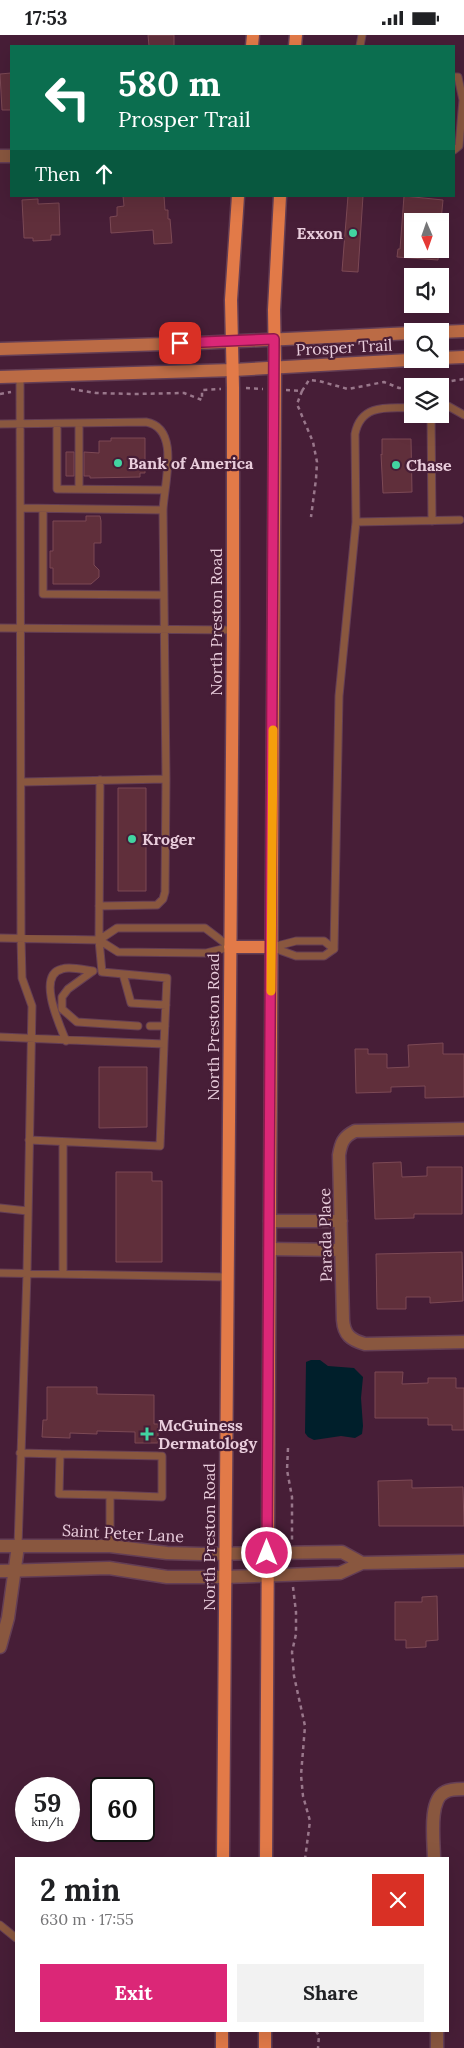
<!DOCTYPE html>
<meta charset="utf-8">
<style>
body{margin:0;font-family:Lora,serif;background:#f2f2f2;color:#202124;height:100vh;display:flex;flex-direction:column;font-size:19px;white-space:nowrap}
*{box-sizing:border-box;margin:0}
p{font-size:16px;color:#757577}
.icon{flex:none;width:28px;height:28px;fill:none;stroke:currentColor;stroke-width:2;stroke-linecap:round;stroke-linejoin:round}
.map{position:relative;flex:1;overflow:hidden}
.details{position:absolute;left:15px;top:1822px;width:434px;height:175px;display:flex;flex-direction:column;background:#fff;border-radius:0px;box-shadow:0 5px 20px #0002}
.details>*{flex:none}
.guide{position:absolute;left:10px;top:10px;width:445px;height:152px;border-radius:0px;box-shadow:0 5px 20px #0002;background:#0b6e4f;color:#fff;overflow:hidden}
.needle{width:32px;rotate:178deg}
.controls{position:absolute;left:404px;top:178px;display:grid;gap:10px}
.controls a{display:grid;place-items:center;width:45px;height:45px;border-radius:0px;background:#fff;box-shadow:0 5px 20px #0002;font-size:25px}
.speed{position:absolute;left:15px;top:1742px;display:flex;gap:10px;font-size:25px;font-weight:700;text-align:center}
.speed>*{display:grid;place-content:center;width:65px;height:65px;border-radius:50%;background:#fff;box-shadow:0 5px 20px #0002;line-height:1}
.speed small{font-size:12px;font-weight:400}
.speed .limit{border:2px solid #111;border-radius:8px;background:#fff;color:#111}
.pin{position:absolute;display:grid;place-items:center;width:42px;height:42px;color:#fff;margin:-21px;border-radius:10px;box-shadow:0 2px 8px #0006}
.me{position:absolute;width:55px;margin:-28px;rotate:0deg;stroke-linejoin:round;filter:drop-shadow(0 0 4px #0008)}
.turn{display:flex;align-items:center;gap:18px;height:105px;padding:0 25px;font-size:22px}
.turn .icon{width:65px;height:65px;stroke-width:2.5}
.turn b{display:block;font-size:35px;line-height:42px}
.then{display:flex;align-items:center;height:48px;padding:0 25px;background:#0003;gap:10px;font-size:19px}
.round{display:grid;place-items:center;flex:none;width:52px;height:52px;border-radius:0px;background:#f2f2f2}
.overview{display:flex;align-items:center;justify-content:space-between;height:85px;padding:0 25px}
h1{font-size:30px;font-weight:800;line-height:38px}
.cta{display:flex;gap:10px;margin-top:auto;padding:10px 25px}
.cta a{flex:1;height:58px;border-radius:0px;background:#db2777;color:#fff;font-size:20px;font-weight:800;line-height:58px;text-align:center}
.cta a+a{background:#f2f2f2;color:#202124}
.status{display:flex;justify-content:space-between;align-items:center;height:35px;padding:0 25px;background:#fff;direction:ltr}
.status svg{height:14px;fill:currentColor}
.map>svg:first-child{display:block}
.water{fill:#001f2b}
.building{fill:#602f3b;stroke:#7c4955}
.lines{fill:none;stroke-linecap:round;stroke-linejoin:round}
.lane-casing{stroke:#643e55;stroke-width:9}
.street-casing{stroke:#643e55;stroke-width:15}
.secondary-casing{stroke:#643e55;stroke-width:15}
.primary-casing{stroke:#643e55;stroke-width:15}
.path{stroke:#99778b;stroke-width:2.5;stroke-dasharray:4 4;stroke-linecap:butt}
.lane{stroke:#89573f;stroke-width:7}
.street{stroke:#89573f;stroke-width:12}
.secondary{stroke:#bb6b45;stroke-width:12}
.primary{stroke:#e27a48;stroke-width:12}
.route-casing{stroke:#8e194d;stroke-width:12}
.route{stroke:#db2777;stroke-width:9}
.slow{stroke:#f59e0b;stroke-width:9}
.poi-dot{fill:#42d4a1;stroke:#471e37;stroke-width:2}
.labels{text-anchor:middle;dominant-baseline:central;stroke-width:4.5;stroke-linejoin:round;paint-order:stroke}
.poi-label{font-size:16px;font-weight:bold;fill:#e9cddc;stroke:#471e37;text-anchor:start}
.street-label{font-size:16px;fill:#e9cddc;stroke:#471e37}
</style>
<div class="status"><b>17:53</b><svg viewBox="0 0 49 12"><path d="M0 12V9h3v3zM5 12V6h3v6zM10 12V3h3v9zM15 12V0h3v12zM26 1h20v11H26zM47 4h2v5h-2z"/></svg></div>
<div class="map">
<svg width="464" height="2013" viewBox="0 0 464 2013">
<rect width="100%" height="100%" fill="#471e37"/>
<path class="water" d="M311,1325H320L328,1331L354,1333L363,1342L361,1363L363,1391L362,1399L355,1403L341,1401L314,1405L308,1402L305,1398L306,1327Z"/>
<path class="building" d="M148,0H174V11H149Z
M11,38V75H2L0,39Z
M123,161H164L165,175H168V184H170L172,208L154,209L153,195L111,198L110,182L117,181V172L124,171Z
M348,161H363L358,237L342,236Z
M404,161L443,165L441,186H412V214H439L438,225L397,222L398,214H400Z
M38,164V169L59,168L60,200H51V205L33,206V203H24L22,165Z
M111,403H145V438H140V442L90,443V441H84V417L99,418V406H111Z
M382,404H411L412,457L383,458L381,419L382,420Z
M66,417H74V441H66Z
M86,481H100L101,486V508H94V530L99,535V542L91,549H53V533H50V516H53V486H86Z
M118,753H146V856H118Z
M443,1008V1019H464V1062L425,1063V1051L391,1052V1057L356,1058L355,1014H368V1019H387V1033L409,1032L408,1010Z
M99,1032H147V1092L99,1093Z
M401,1127L402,1142L427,1141V1132H462V1179H414V1183L375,1184L373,1128Z
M116,1137H152V1146H162V1227H116Z
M462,1217L463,1266L430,1268V1262H406V1274H377L376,1219Z
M375,1337H403L402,1349L428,1348V1343H456V1353H464V1395H452V1390H428V1383H375Z
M47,1352H97V1359L154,1360V1389H158V1408H135V1397L97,1396V1399L70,1398V1403L42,1402L43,1385H47Z
M412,1445V1453L463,1452L464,1491H379L378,1446Z
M437,1561L438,1605L426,1606V1612L406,1613V1605H395V1567H422V1562Z"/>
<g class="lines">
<defs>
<path id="lane" d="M360,11L362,0
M454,42H458L463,65L459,111L454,115
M440,371H448L464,380
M431,379L432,486
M0,389L146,387C181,393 164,449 163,475L166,744L165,857L163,864L157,870L99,871
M57,390V454L164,455
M79,454V389
M21,473L163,475
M43,474V559L162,560
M356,487L460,485
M0,593L233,595
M100,745L99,905L102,937L167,943L164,1009
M22,747L166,744
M0,903L99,905L118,917L206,918L230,912
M99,905L117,893H205L230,912
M271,912L296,921H324L334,914
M273,912L296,906H324L334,914
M334,914L339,661L356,487L355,399C361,368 389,373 412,373
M93,936L68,954L62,962V974L77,987L138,991
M123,939L131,968L166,970
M150,991H165
M0,1002L164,1009L160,1111L29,1105
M66,1006C60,991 36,940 62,934C70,931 84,935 93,936
M0,1173L28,1176
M0,1238L227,1242
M63,1239V1107
M20,1418L60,1419L59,1459L110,1460V1511
M60,1419L162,1421V1462L110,1460
M18,1511L27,1238L32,971L22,943L21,903L20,341
M0,1890L16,1903"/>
<path id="street" d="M0,121H11
M464,1094L355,1096C343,1102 341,1108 339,1120L343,1285C344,1300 351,1305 365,1309L464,1307
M270,1186H341
M270,1214L341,1215
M0,1511H110L167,1518L202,1519L342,1517L362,1528
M0,1536L109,1533L167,1542H224L340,1538L362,1528L464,1526
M0,1612L8,1583L18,1511
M434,1824C434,1807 428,1765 445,1757C450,1754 458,1754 464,1754
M437,1996V2013"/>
<path id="secondary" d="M440,297L464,296
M0,314L199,308L412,298
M440,323L464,322
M0,342L233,335L427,324"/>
<path id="primary" d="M252,11L253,0
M295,11L296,0
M230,912H271
M223,1824L233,595V353L231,265L238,161
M266,1824L275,332L274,275L280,161
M222,2013V1996
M265,2013V1996"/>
</defs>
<use href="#lane" class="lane-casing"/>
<use href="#street" class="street-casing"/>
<use href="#secondary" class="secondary-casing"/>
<use href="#primary" class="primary-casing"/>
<path class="path" d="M420,351L464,344
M246,353L263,354
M71,354L96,358L134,359L184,358L202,365V355L221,354
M286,355L302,356L309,345L319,346L348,354L384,347L399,353H412
M302,356L297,369L313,407L317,427L316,444L311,482
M0,359L11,357
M288,1413L287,1435L292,1462V1506
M293,1552L296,1577V1599L292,1617L294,1641L305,1691L301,1740L303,1761L310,1786L305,1824
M316,1996L319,2001L318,2013"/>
<use href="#lane" class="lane"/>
<use href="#street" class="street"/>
<use href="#secondary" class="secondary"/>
<use href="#primary" class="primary"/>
</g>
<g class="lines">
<defs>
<path id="route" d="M180,308L274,304L267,1518"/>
</defs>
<use href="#route" class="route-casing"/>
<use href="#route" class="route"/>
<path class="slow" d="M271,956L273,695"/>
</g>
<g class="poi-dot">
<circle cx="353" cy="198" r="5"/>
<circle cx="118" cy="428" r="5"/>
<circle cx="396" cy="430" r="5"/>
<circle cx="132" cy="804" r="5"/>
<path d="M144.5 1391.5h5v5h5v5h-5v5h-5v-5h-5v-5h5z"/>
</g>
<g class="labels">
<g class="poi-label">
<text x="343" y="198" text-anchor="end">Exxon</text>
<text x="128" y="428">Bank of America</text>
<text x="406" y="430">Chase</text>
<text x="142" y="804">Kroger</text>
<text x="158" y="1390">McGuiness<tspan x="158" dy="18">Dermatology</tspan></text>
</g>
<g class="street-label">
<text transform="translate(344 312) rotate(-3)">Prosper Trail</text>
<text transform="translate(216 587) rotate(-90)">North Preston Road</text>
<text transform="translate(213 992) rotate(-90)">North Preston Road</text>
<text transform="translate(325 1200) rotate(-91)">Parada Place</text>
<text transform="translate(123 1498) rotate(3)">Saint Peter Lane</text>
<text transform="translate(209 1502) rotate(-90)">North Preston Road</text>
</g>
</g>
</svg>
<div class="controls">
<a><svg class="needle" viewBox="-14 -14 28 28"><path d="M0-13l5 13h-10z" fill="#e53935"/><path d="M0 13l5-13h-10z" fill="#757577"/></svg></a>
<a><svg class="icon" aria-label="sound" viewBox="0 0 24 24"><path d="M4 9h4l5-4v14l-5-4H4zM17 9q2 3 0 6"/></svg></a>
<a><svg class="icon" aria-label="search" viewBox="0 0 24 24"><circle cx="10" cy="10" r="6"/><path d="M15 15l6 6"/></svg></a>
<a><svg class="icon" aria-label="layers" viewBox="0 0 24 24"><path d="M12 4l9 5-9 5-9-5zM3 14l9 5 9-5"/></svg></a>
</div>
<div class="speed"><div>59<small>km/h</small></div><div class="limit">60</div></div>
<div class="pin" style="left:180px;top:308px;background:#d93025"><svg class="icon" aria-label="arrive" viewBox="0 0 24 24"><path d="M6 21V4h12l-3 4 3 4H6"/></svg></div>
<svg class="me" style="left:267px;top:1518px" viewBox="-20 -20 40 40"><circle r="17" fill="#db2777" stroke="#fff" stroke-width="3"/><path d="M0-11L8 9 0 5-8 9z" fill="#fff"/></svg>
<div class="guide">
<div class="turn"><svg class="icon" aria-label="left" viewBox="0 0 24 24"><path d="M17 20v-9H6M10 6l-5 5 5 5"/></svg><div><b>580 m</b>Prosper Trail</div></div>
<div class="then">Then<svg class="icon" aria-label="ahead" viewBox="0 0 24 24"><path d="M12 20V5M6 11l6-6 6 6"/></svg></div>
</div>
<section class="details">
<div class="overview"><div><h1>2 min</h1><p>630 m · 17:55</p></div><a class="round" style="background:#d93025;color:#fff"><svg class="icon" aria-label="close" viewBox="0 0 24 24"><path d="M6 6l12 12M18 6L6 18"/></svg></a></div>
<div class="cta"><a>Exit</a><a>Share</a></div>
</section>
</div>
